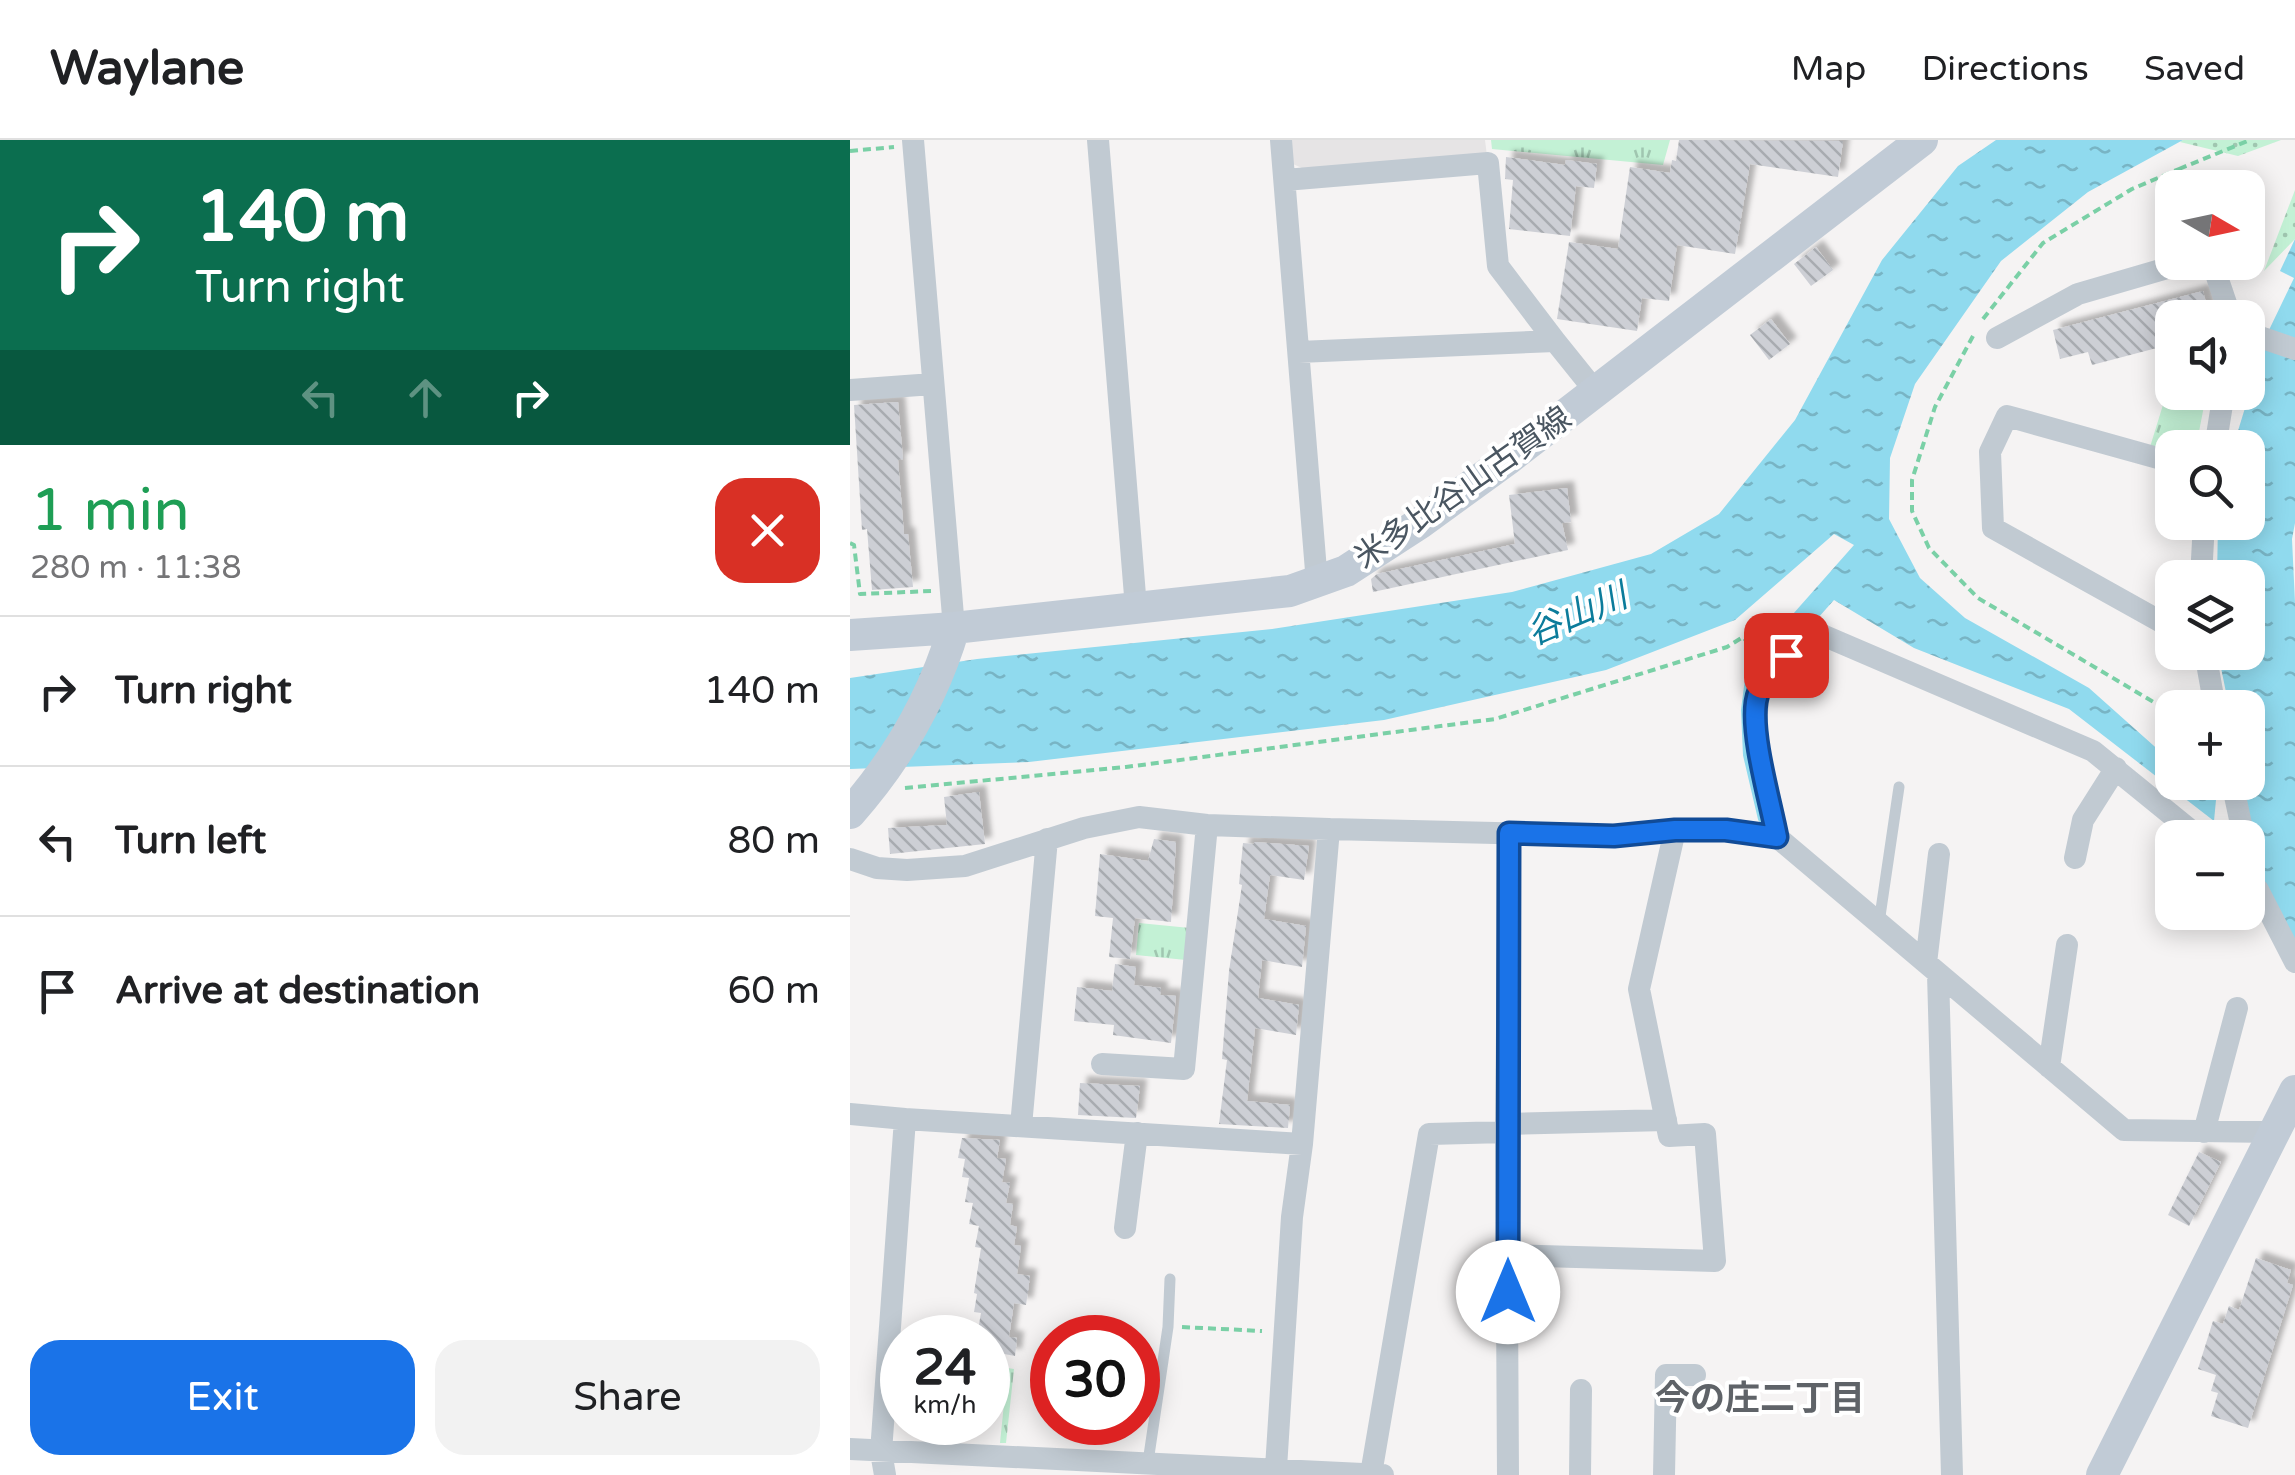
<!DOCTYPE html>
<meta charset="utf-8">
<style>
body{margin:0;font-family:"Varela Round","Noto Sans JP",sans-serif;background:#f2f2f2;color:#202124;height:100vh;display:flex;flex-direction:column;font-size:38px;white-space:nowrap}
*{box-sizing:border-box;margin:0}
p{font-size:32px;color:#757577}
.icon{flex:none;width:55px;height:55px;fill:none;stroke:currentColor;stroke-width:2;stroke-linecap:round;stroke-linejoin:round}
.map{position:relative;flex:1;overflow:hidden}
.details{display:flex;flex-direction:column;background:#fff;width:850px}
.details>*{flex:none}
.top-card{background:#0b6e4f;color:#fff;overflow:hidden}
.needle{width:65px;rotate:99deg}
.controls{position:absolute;left:1305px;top:30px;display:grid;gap:20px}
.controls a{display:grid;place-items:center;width:110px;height:110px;border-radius:20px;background:#fff;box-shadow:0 5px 25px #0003;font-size:50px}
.speed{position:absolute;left:30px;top:1175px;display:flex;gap:20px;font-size:50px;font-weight:700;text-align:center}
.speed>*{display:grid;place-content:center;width:130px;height:130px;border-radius:50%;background:#fff;box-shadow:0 5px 25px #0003;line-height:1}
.speed small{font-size:25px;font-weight:400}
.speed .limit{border:15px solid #d22;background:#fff;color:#111}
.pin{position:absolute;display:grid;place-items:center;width:85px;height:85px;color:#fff;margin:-42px;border-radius:20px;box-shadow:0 5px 15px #0006}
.me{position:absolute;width:110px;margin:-55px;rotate:0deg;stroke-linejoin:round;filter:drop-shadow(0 0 8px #0008)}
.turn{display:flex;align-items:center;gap:35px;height:210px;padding:0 30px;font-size:45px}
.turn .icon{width:130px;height:130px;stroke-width:2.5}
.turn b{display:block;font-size:70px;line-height:85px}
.lanes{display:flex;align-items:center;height:95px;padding:0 30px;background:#0003;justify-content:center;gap:50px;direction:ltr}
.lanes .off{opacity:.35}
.round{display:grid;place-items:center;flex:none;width:105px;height:105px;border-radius:30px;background:#f2f2f2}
.summary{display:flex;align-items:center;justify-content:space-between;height:170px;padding:0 30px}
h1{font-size:60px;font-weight:600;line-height:75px;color:#1e9e55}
.action{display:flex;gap:20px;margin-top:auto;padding:20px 30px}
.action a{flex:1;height:115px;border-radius:30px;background:#1a73e8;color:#fff;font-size:40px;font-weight:600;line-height:115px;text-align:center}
.action a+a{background:#f2f2f2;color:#202124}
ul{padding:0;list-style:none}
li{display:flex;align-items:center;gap:30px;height:150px;padding:0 30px;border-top:2px solid #e0e0e0}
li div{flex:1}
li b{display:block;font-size:38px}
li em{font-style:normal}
header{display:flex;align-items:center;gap:60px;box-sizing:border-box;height:140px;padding:0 50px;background:#fff;border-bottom:2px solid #e0e0e0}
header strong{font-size:48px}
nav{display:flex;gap:55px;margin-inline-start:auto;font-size:35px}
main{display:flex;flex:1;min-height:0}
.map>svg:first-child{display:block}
.education{fill:#e6e4e5}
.grass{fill:url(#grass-dots)}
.park{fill:url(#park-tufts)}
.water{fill:url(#water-ripples)}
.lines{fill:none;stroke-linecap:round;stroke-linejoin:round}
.stream{stroke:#90daee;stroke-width:6}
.building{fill:url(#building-back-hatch);filter:url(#shadow)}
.path{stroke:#7ad0a6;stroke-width:4;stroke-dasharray:8 5;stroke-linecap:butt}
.lane{stroke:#c1cad2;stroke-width:11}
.street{stroke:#c1cad2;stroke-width:22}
.secondary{stroke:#c1cbd6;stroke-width:32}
.route-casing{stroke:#114b97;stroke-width:25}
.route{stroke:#1a73e8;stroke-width:18}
.labels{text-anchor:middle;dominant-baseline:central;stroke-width:8;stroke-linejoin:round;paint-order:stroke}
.street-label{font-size:32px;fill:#4a5661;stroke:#fff}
.water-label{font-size:35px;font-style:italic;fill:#0c7c9b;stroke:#fff}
.neighbourhood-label{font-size:35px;font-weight:bold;fill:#5f6368;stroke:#fff}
</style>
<header>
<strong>Waylane</strong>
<nav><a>Map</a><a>Directions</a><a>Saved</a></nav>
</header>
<main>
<section class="details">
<div class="top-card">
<div class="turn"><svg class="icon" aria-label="right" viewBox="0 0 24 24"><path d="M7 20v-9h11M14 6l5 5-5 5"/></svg><div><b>140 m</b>Turn right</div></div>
<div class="lanes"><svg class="icon off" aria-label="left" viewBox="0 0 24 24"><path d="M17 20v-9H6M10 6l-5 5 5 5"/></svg><svg class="icon off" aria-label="ahead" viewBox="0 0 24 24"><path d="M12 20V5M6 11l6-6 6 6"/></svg><svg class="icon" aria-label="right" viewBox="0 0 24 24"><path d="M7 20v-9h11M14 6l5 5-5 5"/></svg></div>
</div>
<div class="summary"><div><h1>1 min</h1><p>280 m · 11:38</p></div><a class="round" style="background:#d93025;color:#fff"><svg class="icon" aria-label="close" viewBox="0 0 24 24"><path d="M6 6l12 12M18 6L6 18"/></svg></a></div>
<ul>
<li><svg class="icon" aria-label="right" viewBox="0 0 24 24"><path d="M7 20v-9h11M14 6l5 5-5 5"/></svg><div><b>Turn right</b></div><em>140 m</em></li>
<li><svg class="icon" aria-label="left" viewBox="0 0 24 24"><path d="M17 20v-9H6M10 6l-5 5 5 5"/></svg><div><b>Turn left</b></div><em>80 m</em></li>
<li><svg class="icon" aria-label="arrive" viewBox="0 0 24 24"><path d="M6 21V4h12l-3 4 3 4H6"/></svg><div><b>Arrive at destination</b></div><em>60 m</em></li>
</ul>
<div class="action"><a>Exit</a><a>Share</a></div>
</section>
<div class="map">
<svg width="1445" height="1335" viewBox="0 0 1445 1335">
<defs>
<pattern id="grass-dots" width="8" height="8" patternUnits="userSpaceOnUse" patternTransform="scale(2.5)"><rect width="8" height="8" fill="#c3f1d5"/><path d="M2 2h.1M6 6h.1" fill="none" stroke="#a0c6b0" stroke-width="1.8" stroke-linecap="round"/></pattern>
<pattern id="park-tufts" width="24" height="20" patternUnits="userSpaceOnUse" patternTransform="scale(2.5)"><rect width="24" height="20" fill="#c3f1d5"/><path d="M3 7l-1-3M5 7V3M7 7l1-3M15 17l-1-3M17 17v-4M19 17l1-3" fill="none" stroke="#a0c6b0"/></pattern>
<pattern id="water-ripples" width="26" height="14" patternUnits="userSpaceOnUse" patternTransform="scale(2.5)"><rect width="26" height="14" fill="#90daee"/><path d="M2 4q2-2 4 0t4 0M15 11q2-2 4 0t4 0" fill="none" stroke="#78b4c4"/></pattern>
<pattern id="building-back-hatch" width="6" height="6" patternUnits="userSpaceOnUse" patternTransform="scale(2.5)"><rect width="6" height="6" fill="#cdcfd5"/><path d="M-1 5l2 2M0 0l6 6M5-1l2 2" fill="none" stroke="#a8abb0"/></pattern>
<filter id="shadow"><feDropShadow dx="7" dy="-7" stdDeviation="2.5" flood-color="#0004"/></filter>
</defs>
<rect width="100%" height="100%" fill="#f5f3f3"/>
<path class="education" d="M441,0H635L637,16L452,28L443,24Z"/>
<path class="grass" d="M1333,0H1431L1388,16L1330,2Z
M1445,50V99L1414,131Z"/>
<path class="park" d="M641,0H820L813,25L642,9Z
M1316,255L1354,266L1346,307L1322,308V315L1300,307Z
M289,783L340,788L336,820L286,815Z
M138,1225L164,1229L156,1303H150L156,1244L138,1240Z"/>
<path class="water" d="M1146,0H1333L1238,52L1151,121L1065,244L1040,318L1039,379L1070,438L1115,478L1239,548L1322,622V642L1346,643L1366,660L1364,681L1219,569L1064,508L984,460L935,515L920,500L1004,405L984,394L885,480L756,530L534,580L179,622L0,629V538L127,519L422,489L662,452L801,414L869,374L945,280L1032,120L1108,26Z
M1445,99V383L1442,399L1445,463V808L1412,736L1394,650L1393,643L1398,642V568L1379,567L1368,513L1398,512V438H1367L1368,383L1398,382V308L1383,307L1419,190L1444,138L1430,131Z"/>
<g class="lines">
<path class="stream" d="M911,679L896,615L894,570L899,531L930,500"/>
</g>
<path class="building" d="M829,0L993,1L988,37L900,24L885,114L827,105L819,161L792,158L787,191L707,179L719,102L768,109L780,27L820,33L822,20L826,21Z
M656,17L715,25L716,20L747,24L744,48L726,46L720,96L659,89L663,40L655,39Z
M966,107L983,130L961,146L944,124Z
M1353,151L1360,178H1322V204L1242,225L1238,212L1210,219L1203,190Z
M921,179L940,204L919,220L900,195Z
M48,262L53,319L48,320L54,394H58L63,447L22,450L17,389L12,390L4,265Z
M717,348L721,382L712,383L718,410L523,452L521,439L527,434L665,404L659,355Z
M129,652L135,704L40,714L38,688L97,685L94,657Z
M304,699L326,702L321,782L285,778L280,819L259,817L263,778L245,776L250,714L298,721Z
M404,702L459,706L454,740L420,735L414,779L456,786L452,827L412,820L408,858L449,865L446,895L405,888L397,961L440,965L438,988L369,984L377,920L372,919L379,831L392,745L389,744L393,703L404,704Z
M265,824L286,827L284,845L311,848L310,855L326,856L321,903L263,895L264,885L224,881L227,847L262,851Z
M230,943L290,946L286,978L228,975Z
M112,998L150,1000L147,1018L156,1019L152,1042L160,1043L156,1063L163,1064L160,1085L167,1087L164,1105L171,1106L167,1134L180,1136L176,1165L164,1163L159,1197L167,1198L165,1216L138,1211V1192L128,1190L131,1173L124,1172L127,1154L124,1153L131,1108L125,1107L129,1086L119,1084L123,1063L115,1062L119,1038L112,1037L115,1019L108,1018Z
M1349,1012L1371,1022L1339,1086L1318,1075Z
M1406,1118L1441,1130L1437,1143L1443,1145L1398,1288L1361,1276L1368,1253L1361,1251L1366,1235L1348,1229L1363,1181L1373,1184L1379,1166L1389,1170Z"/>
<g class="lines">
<path class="path" d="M0,11L44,7
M1329,29L1400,0
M1133,179L1193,103L1282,49L1329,29L1336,48
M1123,196L1085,267L1062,340V371L1079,408L1128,458L1322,573
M0,403L4,405L10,454L81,451
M55,648L276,627L645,579L877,507L893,497L905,511
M332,1187L412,1191"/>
<path class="lane" d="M1029,783L1049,647
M298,1322L318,1187L320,1139"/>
<path class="street" d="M63,0L104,488
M248,0L286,468
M431,0L467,443
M435,40L638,23L648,126L705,201
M1362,122L1381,178
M1398,193L1445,209
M1147,198L1228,154L1338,122
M449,212L705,201L746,252
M0,250L83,244
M1365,308L1374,252
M1322,322L1157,276L1140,312L1143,388L1322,488
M1351,438L1354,382
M1355,512L1365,568
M1382,642L1394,698
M927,697C918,651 890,567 921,527C932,514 950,502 963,491L1243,611L1350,698
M1225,718L1233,680L1266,628
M0,719L27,728L57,730L115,726L234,688L289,677L357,685L479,689L765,696L825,690H876L927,697L1274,990L1424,992
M1398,738L1408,750L1445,822
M1076,823L1089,714
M1088,834L1102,1335
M252,924L334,929L357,685
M1199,927L1217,805
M0,974L55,979L31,1312L35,1335
M55,979L452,1004
M656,984L816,980
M171,986L197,699
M1354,992L1387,868
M275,1088L287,993
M658,1115L865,1121L855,994L819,996L789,849L825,690
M0,1309L533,1335
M426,1328L442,1077L452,1004L479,689
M521,1334L579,994L656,992
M658,1335L656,984L659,693
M730,1335L731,1250
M814,1335L816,1235H845"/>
<path class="secondary" d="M0,495L104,488L440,451L496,431L570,383L658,319L1072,0
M0,673C48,619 83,558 104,488
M1252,1335L1445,951"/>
</g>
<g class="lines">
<defs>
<path id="route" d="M658,1152L659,693L764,696L825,690H876L927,697C920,660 901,597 906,562C909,543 922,527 936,515"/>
</defs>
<use href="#route" class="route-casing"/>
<use href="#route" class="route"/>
</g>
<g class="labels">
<g class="street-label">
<text transform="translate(613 348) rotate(-35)">米多比谷山古賀線</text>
</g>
<g class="water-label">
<text transform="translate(727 475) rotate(-23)">谷山川</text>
</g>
<g class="neighbourhood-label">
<text x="910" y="1259">今の庄二丁目</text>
</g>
</g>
</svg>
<div class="controls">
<a><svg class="needle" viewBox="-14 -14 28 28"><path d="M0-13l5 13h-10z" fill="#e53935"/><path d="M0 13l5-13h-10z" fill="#757577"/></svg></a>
<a><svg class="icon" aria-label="sound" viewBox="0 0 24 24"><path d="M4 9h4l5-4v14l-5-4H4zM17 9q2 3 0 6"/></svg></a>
<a><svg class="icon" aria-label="search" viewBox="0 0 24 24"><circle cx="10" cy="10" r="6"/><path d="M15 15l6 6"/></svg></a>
<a><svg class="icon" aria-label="layers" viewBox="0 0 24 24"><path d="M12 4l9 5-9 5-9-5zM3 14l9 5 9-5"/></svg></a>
<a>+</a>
<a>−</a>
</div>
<div class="speed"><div>24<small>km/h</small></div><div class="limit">30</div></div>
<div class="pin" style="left:936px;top:515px;background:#d93025"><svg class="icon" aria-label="arrive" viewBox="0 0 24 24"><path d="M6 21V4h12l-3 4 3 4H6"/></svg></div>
<svg class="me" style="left:658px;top:1152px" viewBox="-20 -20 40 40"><circle r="19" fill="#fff"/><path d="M0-13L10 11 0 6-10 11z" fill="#1a73e8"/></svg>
</div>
</main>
